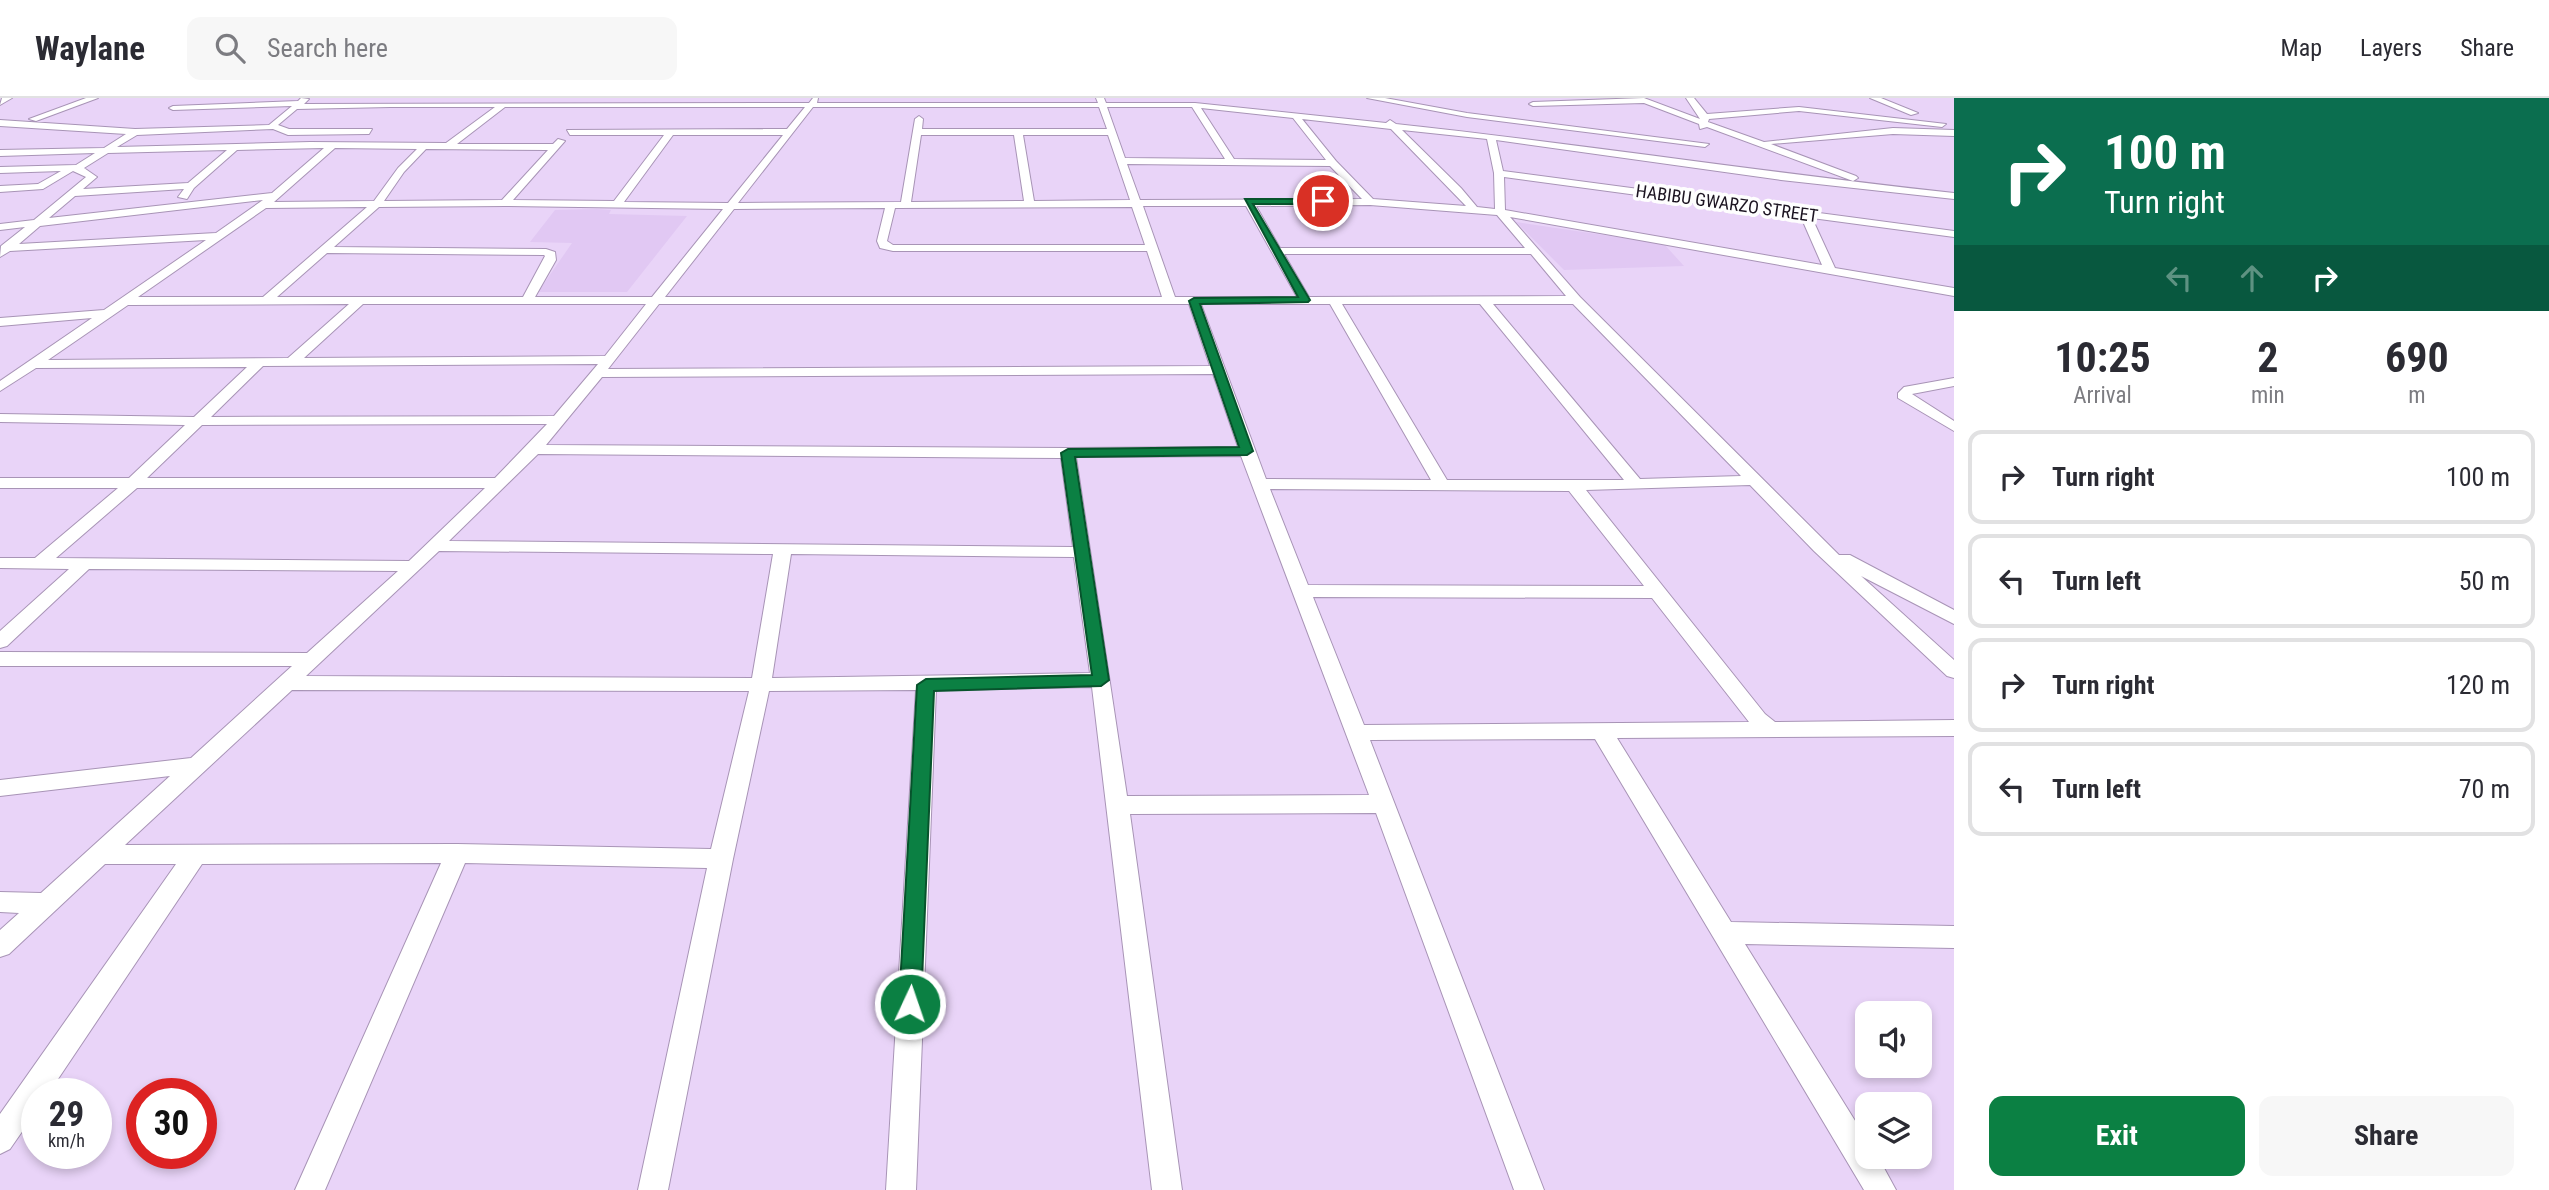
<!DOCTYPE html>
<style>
body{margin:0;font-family:"Roboto Condensed",sans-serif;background:#f7f7f7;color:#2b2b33;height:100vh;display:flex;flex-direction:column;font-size:26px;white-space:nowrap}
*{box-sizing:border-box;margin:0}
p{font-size:23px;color:#7c7c81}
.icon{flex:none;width:38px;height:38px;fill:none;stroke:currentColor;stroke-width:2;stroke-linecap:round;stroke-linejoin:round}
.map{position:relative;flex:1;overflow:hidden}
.panel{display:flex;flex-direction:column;background:#fff;width:595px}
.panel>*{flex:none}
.banner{background:#0b6e4f;color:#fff;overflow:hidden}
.fabs{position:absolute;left:1855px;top:903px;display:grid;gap:14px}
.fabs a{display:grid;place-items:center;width:77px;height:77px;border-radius:14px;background:#fff;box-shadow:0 4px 10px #0003;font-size:35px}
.speed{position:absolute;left:21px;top:980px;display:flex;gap:14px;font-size:35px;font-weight:700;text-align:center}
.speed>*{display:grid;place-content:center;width:91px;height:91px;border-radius:50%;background:#fff;box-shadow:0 4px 10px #0003;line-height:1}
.speed small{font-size:18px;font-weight:400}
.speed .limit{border:10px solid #d22;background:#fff;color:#111}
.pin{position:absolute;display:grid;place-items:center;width:60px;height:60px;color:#fff;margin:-30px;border:4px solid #fff;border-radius:50%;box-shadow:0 2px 7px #0007}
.me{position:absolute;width:77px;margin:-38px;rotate:3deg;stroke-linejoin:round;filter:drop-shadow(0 0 5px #0008)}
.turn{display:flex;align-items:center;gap:24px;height:147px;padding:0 35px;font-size:32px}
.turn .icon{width:91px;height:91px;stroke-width:2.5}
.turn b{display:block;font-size:49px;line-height:60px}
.lanes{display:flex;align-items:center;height:66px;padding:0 35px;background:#0003;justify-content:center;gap:35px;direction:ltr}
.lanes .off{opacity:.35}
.eta{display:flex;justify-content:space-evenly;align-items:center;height:119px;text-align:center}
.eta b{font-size:42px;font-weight:700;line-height:49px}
.primary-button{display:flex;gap:14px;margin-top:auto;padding:14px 35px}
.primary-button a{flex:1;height:80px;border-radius:14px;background:#0b8043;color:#fff;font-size:28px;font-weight:700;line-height:80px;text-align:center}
.primary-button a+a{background:#f7f7f7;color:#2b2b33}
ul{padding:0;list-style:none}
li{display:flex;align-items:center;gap:21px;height:94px;margin:0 14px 10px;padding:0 21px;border:4px solid #e1e1e2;border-radius:14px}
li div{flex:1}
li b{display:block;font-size:26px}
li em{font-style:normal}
header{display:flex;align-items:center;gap:42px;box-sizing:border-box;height:98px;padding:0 35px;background:#fff;border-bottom:2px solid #e1e1e2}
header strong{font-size:33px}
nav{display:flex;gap:38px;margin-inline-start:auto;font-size:24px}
.search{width:490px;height:63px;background:#f7f7f7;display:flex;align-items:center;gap:18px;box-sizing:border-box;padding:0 24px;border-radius:14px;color:#7c7c81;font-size:26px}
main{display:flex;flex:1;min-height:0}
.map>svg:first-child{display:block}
.built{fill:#e1c8f3}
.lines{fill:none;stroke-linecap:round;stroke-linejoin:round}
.minor-casing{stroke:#a894b6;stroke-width:2}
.minor{fill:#fff;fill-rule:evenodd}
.route{fill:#0b8043;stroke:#07532c;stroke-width:2}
.labels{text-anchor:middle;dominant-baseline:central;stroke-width:7;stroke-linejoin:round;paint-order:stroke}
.far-street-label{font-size:18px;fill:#1b1320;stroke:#fefefe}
</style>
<header>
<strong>Waylane</strong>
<div class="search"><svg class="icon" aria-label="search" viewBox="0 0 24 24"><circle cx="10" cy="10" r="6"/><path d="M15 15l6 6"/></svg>Search here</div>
<nav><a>Map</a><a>Layers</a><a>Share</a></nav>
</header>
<main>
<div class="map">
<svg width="1954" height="1092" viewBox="0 0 1954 1092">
<rect width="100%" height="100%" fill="#e9d4f8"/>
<path class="built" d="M597,111L611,112L609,116L687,118L627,194H538L572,145L530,144L555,112Z
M1516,124L1664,146L1684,168L1564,172Z"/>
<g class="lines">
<defs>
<path id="minor" d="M2,0H12L0,7Z
M86,0H98L36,23L29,21Z
M301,0L309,1L304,6L809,5L813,0H818L817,5H1098L1096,0H1104L1106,5H1195L1386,25L1390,22L1396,26C1582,46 1768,75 1954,95V101L1781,82L1496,42L1503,73L1954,133V139L1812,120L1835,170L1954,190V198L1510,119L1580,199L1839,457H1850L1954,512V526L1861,478L1954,562V580L1947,578L1814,453L1750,387L1586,392L1765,616L1775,624L1954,622V638L1617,640L1731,824L1954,828V850L1745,846L1867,1042V1059H1878L1896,1092H1864L1595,641L1370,642L1544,1092H1514L1376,715L1130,716L1182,1092H1152L1092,589L936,592L916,1092H886L916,592L769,593L733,761L668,1092H638L707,770L465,765L325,1092H295L441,765L202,766L48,996H37V1012L10,1051L0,1056V1016L176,766H105L9,856L0,859V832L19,815L0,814V794L41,795L170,678L0,698V682L191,660L292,568H0V554L307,555L398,473L89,471L7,548L0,550V533L69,471L0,470V460H35L118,390H0V380H129L185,327L0,324V316L194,319L247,269L36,270L0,293V283L92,220L0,228V220L104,212L206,142L10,153L0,159L1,148L25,129L0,132V126L34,122L86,79L73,73L43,91L0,94V88L38,86L61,73L0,75V69L76,67L95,55L0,58V52L104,50L126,36L0,28V22L135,31L269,27L292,8L173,12L169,10L173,8L298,3ZM390,9H495L446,45L310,44L117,49L137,37L273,31L288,37L369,36L372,31H289L278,27L297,11ZM505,9H805L787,31L567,32L570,37H664L614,103L513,102L565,43L558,41L553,46H457ZM813,9H1099L1107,31H922L923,21L919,18L915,21L901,104L738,105ZM1107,9H1192L1225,61L1125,60ZM1201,10L1293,20L1326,62L1234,61ZM1302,21L1391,31L1466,108L1373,101L1336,63ZM1402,32L1487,41L1494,75L1495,111L1477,109L1461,90ZM673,37H783L728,105L624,104ZM921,37H1014L1024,103L911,104ZM1023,37H1108L1130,102L1034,103ZM324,50L272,95L49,120L75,98L184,91L178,99L187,101L194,90L237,52ZM335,50L417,51L398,70L374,103L274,104ZM426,51L548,52L502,102L384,103L404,74ZM227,52L188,85L83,91L97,79L84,70L108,55ZM1127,66L1330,68L1362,101L1140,102ZM1504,79L1801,119L1822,167L1505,112ZM263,102L216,135L19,146L40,128ZM1370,107L1497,117L1525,150H1280L1256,108ZM505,108L723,111L652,199H535L556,162L555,154L546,151L334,149L379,109ZM1143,108H1246L1297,199H1175ZM367,109L263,199H138L266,110ZM1132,109L1145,147H893L887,143L895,110ZM885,110L877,143L880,150L893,153H1147L1162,199H665L734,111ZM327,155L544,157L545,158L523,199H277ZM1284,156H1531L1566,198L1309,199ZM349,206L288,260L48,262L128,207ZM363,206H646L605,258L304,260ZM659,206H1189L1210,268L608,271ZM1201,206H1330L1431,382L1266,381ZM1342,206H1480L1624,382H1447ZM1493,206H1573L1741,378L1640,381ZM598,266L554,318L211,319L263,268ZM1213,276L1238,349L1068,350L546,347L602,279ZM547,326L495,380H147L202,327ZM538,356L1061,360L1073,449L449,443ZM1241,358L1369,697L1127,698L1076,359ZM137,390H485L409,463L56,460ZM1270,391L1569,393L1644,488L1308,487ZM439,453L773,456L752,580L306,578ZM791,456L1074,459L1090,575L772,580ZM1313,499L1652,500L1749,624L1364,627ZM292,592L694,593H749L711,751L457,746L125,747Z
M1367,0H1385L1467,15L1709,46L1705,49L1467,19Z
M1644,0L1700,21L1686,0H1694L1707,16L1799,9L1946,26L1942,29L1799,13L1709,21L1708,24L1764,44L1893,30L1954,32V38L1893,36L1771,46L1856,78L1858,80L1853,83L1707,29L1700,31L1699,26L1644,5L1533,8L1529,6L1533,4Z
M1870,0H1881L1918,15L1911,17Z
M1954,280V288L1912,296L1954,323V333L1898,300V295L1904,289Z"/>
</defs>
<use href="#minor" class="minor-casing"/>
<use href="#minor" class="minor"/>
</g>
<path class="route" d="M1245,101H1323L1327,103L1323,106H1253L1310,202L1308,204L1200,206L1253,353L1247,357L1075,359L1109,582L1101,588L934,593L921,906L918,913L910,916L903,913L899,906L917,587L926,581L1092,577L1061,355L1068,351L1239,349L1189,203L1194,200L1298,199Z"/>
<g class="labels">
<g class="far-street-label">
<text transform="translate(1727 105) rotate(8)">HABIBU GWARZO STREET</text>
</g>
</g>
</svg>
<div class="fabs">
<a><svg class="icon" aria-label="sound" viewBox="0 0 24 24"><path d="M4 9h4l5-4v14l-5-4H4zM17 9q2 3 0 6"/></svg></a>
<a><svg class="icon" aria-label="layers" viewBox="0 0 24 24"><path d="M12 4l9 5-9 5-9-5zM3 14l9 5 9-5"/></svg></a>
</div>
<div class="speed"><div>29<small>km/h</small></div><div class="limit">30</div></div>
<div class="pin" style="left:1323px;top:103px;background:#d93025"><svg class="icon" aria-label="arrive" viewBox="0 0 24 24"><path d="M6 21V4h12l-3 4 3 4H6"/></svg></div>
<svg class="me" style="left:910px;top:906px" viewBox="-20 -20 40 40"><circle r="17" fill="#0b8043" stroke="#fff" stroke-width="3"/><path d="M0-11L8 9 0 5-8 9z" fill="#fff"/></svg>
</div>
<section class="panel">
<div class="banner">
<div class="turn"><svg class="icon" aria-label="right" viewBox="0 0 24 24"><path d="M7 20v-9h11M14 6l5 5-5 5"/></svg><div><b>100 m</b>Turn right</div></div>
<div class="lanes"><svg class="icon off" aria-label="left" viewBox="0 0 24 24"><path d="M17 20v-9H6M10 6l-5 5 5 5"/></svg><svg class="icon off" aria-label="ahead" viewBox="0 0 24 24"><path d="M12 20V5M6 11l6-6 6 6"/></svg><svg class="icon" aria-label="right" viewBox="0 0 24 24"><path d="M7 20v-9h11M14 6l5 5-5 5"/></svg></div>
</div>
<div class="eta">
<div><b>10:25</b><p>Arrival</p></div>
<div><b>2</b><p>min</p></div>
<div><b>690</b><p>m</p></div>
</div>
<ul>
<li><svg class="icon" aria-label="right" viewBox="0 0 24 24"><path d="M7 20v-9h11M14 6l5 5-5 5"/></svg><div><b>Turn right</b></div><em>100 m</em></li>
<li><svg class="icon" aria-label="left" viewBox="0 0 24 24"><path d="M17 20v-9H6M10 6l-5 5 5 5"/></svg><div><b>Turn left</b></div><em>50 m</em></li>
<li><svg class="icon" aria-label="right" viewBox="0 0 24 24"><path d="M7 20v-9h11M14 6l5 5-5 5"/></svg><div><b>Turn right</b></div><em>120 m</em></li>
<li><svg class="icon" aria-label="left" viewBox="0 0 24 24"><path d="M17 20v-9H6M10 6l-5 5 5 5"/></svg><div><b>Turn left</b></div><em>70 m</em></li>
</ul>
<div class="primary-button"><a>Exit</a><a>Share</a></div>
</section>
</main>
